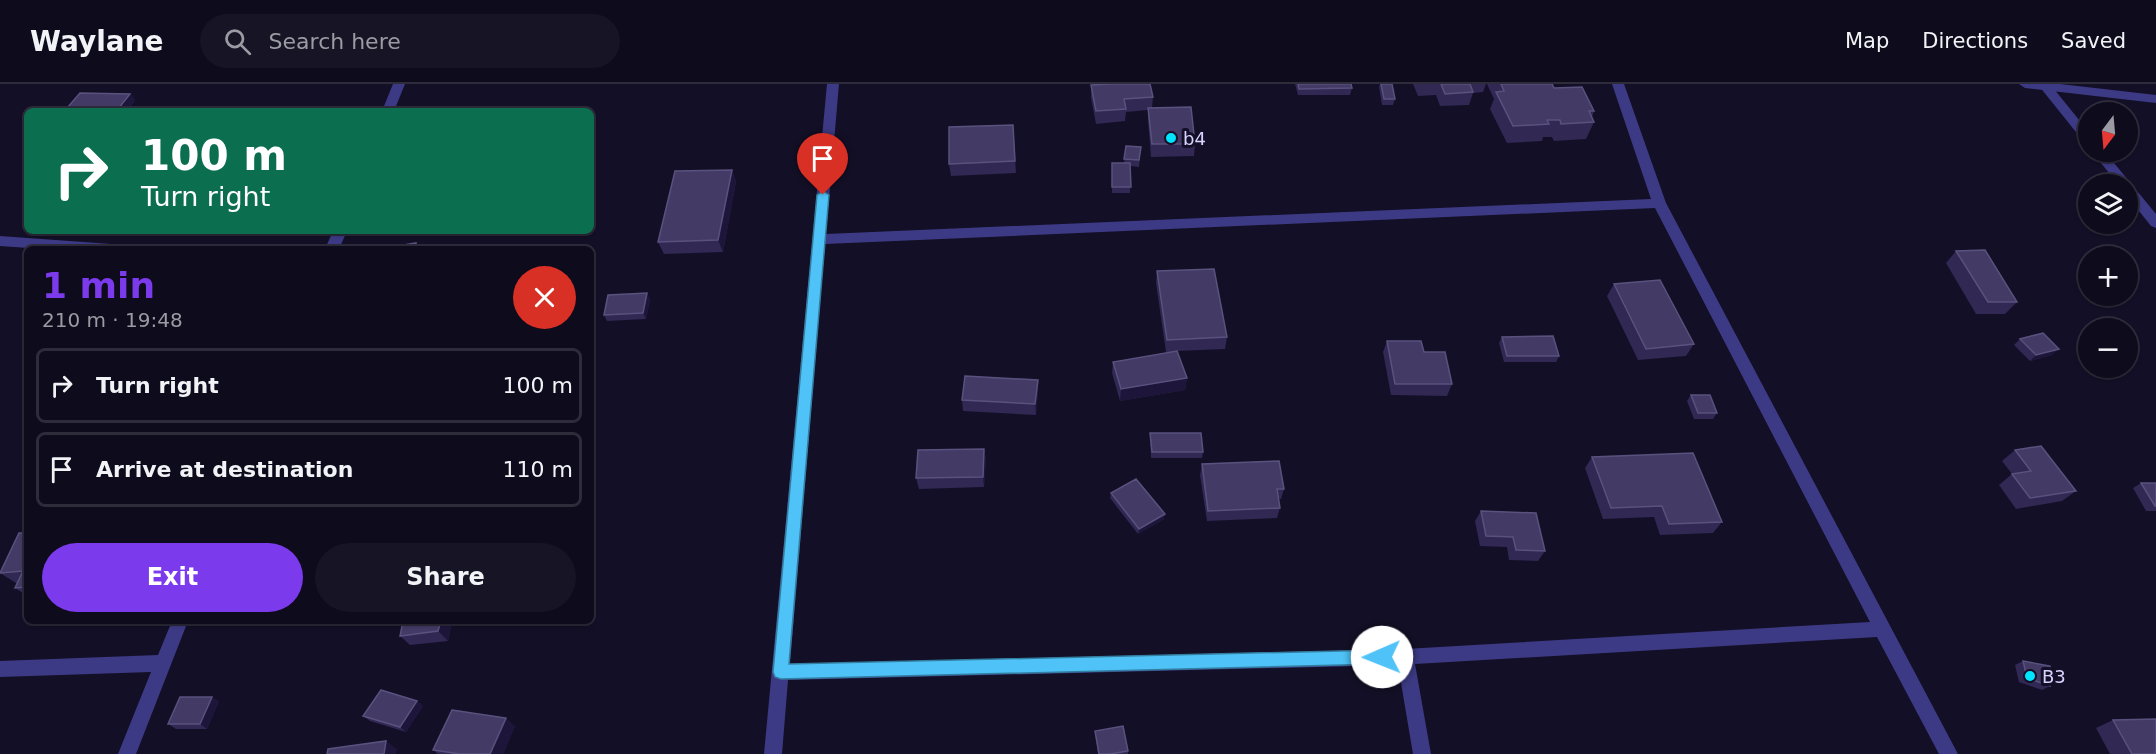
<!DOCTYPE html>
<meta charset="utf-8">
<style>
body{margin:0;font-family:"DejaVu Sans",sans-serif;background:#171425;color:#f1f3f6;height:100vh;display:flex;flex-direction:column;font-size:22px;white-space:nowrap}
*{box-sizing:border-box;margin:0}
p{font-size:20px;color:#9b9ba3}
.icon{flex:none;width:33px;height:33px;fill:none;stroke:currentColor;stroke-width:2;stroke-linecap:round;stroke-linejoin:round}
.map{position:relative;flex:1;overflow:hidden}
.side{position:absolute;left:24px;top:162px;width:570px;height:378px;display:flex;flex-direction:column;background:#0e0b1c;border-radius:9px;box-shadow:0 2px 4px #0004,0 0 0 2px #2e2b3b}
.side>*{flex:none}
.banner{position:absolute;left:24px;top:24px;width:570px;height:126px;border-radius:9px;box-shadow:0 2px 4px #0004,0 0 0 2px #2e2b3b;background:#0b6e4f;color:#fff;overflow:hidden}
.needle{width:39px;rotate:196deg}
.fabs{position:absolute;left:2078px;top:18px;display:grid;gap:12px}
.fabs a{display:grid;place-items:center;width:60px;height:60px;border-radius:50%;background:#0e0b1c;box-shadow:0 2px 4px #0004,0 0 0 2px #2e2b3b;font-size:30px}
.pin{position:absolute;display:grid;place-items:center;width:51px;height:51px;color:#fff;margin:-62px -26px;border-radius:50% 50% 50% 0;rotate:-45deg;box-shadow:0 0 6px #0007}
.pin .icon{rotate:45deg}
.me{position:absolute;width:66px;margin:-33px;rotate:269deg;stroke-linejoin:round;filter:drop-shadow(0 0 4px #0008)}
.turn{display:flex;align-items:center;gap:21px;height:126px;padding:0 18px;font-size:27px}
.turn .icon{width:78px;height:78px;stroke-width:2.5}
.turn b{display:block;font-size:42px;line-height:51px}
.round{display:grid;place-items:center;flex:none;width:63px;height:63px;border-radius:32px;background:#171425}
.head{display:flex;align-items:center;justify-content:space-between;height:102px;padding:0 18px}
h1{font-size:36px;font-weight:700;line-height:45px;color:#7c3aed}
.primary-button{display:flex;gap:12px;margin-top:auto;padding:12px 18px}
.primary-button a{flex:1;height:69px;border-radius:36px;background:#7c3aed;color:#fff;font-size:24px;font-weight:700;line-height:69px;text-align:center}
.primary-button a+a{background:#171425;color:#f1f3f6}
ul{padding:0;list-style:none}
li{display:flex;align-items:center;gap:18px;height:75px;margin:0 12px 9px;padding:0 6px;border:3px solid #2e2b3b;border-radius:9px}
li div{flex:1}
li b{display:block;font-size:22px}
li em{font-style:normal}
header{display:flex;align-items:center;gap:36px;box-sizing:border-box;height:84px;padding:0 30px;background:#0e0b1c;border-bottom:2px solid #2e2b3b}
header strong{font-size:28px}
nav{display:flex;gap:33px;margin-inline-start:auto;font-size:21px}
.search{width:420px;height:54px;background:#171425;display:flex;align-items:center;gap:15px;box-sizing:border-box;padding:0 21px;border-radius:33px;color:#9b9ba3;font-size:22px}
.map>svg:first-child{display:block}
.lines{fill:none;stroke-linecap:round;stroke-linejoin:round}
.minor{fill:#3d3a85;fill-rule:evenodd}
.tertiary{fill:#3d3a85;fill-rule:evenodd}
.wall{fill:#312854}
.shaded-wall{fill:#1d163a}
.building{fill:#433a66;stroke:#5a527e;stroke-width:1.5}
.route{fill:#4fc3f7;stroke:#337fa1;stroke-width:1.5}
.poi-dot{fill:#00e5ff;stroke:#130f26;stroke-width:2}
.labels{text-anchor:middle;dominant-baseline:central;stroke-width:6;stroke-linejoin:round;paint-order:stroke}
.poi-label{font-size:18px;fill:#d9d4ff;stroke:#130f26;text-anchor:start}
</style>
<header>
<strong>Waylane</strong>
<div class="search"><svg class="icon" aria-label="search" viewBox="0 0 24 24"><circle cx="10" cy="10" r="6"/><path d="M15 15l6 6"/></svg>Search here</div>
<nav><a>Map</a><a>Directions</a><a>Saved</a></nav>
</header>
<div class="map">
<svg width="2156" height="670" viewBox="0 0 2156 670">
<rect width="100%" height="100%" fill="#130f26"/>
<g class="lines">
<path class="minor" d="M393,0H405L394,27H382Z
M827,0H839L826,150L1651,115L1612,0H1624L1666,119L1958,670H1939L1877,553L1415,580L1431,670H1413L1398,581L788,596L782,670H764ZM1655,124L1870,538L1405,565L790,580L825,160Z
M2044,0H2058L2054,5L2088,47V59L2084,58L2043,7L2041,4Z
M2092,68H2105L2156,130V144L2151,142L2127,112V100H2118Z
M333,147H347L339,165H325Z
M0,152L111,160L118,165H43L0,162Z
M172,537H188L136,670H118L151,588L0,593V577L158,571Z"/>
<path class="tertiary" d="M2019,0H2060L2156,11V19L2025,4Z"/>
</g>
<path class="wall" d="M1295,0H1351L1352,4L1350,11H1298Z
M1380,0H1392L1395,15L1393,21H1382L1379,3Z
M1413,0H1486L1483,8L1473,9L1469,21L1440,22L1436,11L1418,12Z
M1487,0H1552L1554,4L1594,27L1592,33L1594,38L1586,55L1554,57L1552,53H1543L1542,57L1507,59L1490,25L1494,15Z
M1091,1L1153,13L1152,24L1195,60L1194,72L1151,73L1148,36V26L1126,28L1125,37L1096,40L1091,14Z
M130,10L135,16L128,27H70L67,24Z
M1013,41L1016,89L951,92L949,80Z
M1126,62L1141,63L1139,83L1130,82V109H1112V79H1124Z
M732,86L736,98L723,168L664,170L658,158Z
M1956,167L2017,218L2005,230H1976L1946,179Z
M1157,187L1227,253L1225,265L1177,267L1187,294L1185,306L1120,317L1112,289L1113,278L1172,268H1166L1156,199Z
M1614,200L1694,260L1686,272L1638,276L1607,212Z
M647,209L650,216L646,235L607,237L604,231Z
M1502,253L1559,272L1556,278H1504L1499,259Z
M2020,255L2052,271L2030,277L2014,261Z
M1387,257L1424,268L1452,300L1447,312L1391,311L1383,268Z
M1038,307L1036,331L963,327L962,316Z
M1691,311L1717,329L1713,335H1694L1687,317Z
M1150,349L1203,368L1202,374H1151Z
M984,365L986,376L984,403L919,405L916,394Z
M2015,366L2076,407L2062,417L2016,425L1999,401L2012,390L2002,377Z
M1592,373L1722,438L1713,449L1660,451L1654,433L1603,435L1585,384Z
M1202,380L1284,405L1281,415H1278L1280,424L1277,434L1207,437L1200,391Z
M2141,399H2156V427H2146L2133,404Z
M1111,409L1164,435L1138,450L1110,414Z
M1481,427L1545,467L1538,477L1509,476L1507,463L1480,462L1475,437Z
M27,449V512L15,504L17,499H16L0,489Z
M403,537H452L448,557L410,561L400,552Z
M2023,577L2050,602L2042,606L2019,598L2015,581Z
M219,617L207,645H176L168,640Z
M417,617L423,622L406,648L370,637L363,632Z
M2113,636L2156,670H2110L2096,644Z
M515,642L503,670H438L433,666Z
M1095,647L1128,667V670H1098Z"/>
<path class="shaded-wall" d="M130,10L135,16L128,27H120L118,25Z
M732,86L736,98L723,168L718,156Z
M416,159L421,165H416Z
M647,209L650,216L646,235L643,229Z
M2059,265L2052,271L2030,277L2036,271Z
M1187,294L1185,306L1120,317L1121,305Z
M1038,296V307L1036,331L1035,320Z
M984,365L986,376L984,403L983,393Z
M1165,430L1164,435L1138,450L1139,445Z
M441,537H452L448,557L438,547Z
M212,613L219,617L207,645L200,640Z
M417,617L423,622L406,648L400,643Z
M506,634L515,642L503,670H490Z
M386,657L397,665L396,670H384Z"/>
<path class="building" d="M1110,0H1150L1153,13L1124,15L1126,25L1096,27L1091,1Z
M1298,0H1351L1352,4L1299,5Z
M1381,0H1392L1395,15H1384Z
M1441,0H1470L1473,8L1445,10Z
M1501,0H1552L1554,4L1582,3L1594,27H1589L1594,38L1561,40L1560,36H1547L1549,40L1513,42L1496,8L1504,7Z
M80,9L130,10L118,25L67,24Z
M1191,23L1195,60H1152L1148,24Z
M1013,41L1015,77L949,80V43Z
M1126,62L1141,63L1139,76L1124,75Z
M1112,79H1130L1131,103H1112Z
M732,86L718,156L658,158L675,87Z
M416,159V165H398V162Z
M1985,166L2017,218H1988L1956,167Z
M1214,185L1227,253L1167,256L1157,187Z
M1660,196L1694,260L1646,265L1614,200Z
M647,209L643,229L604,231L608,211Z
M2043,249L2059,265L2036,271L2020,255Z
M1553,252L1559,272H1507L1502,253Z
M1387,257H1421L1424,268H1445L1452,300H1395Z
M1177,267L1187,294L1121,305L1113,278Z
M965,292L1038,296L1035,320L962,316Z
M1691,311H1710L1717,329H1698Z
M1150,349H1201L1203,368H1152Z
M2041,362L2076,407L2030,414L2012,390L2031,387L2015,366Z
M984,365L983,393L916,394L918,366Z
M1693,369L1722,438L1669,440L1662,422L1611,424L1592,373Z
M1279,377L1284,405H1277L1280,424L1208,427L1202,380Z
M1136,395L1165,430L1139,445L1111,409Z
M2141,399H2156V422H2155Z
M1481,427L1536,429L1545,467L1516,466L1513,453L1486,452Z
M19,449H27V503L15,504L23,487L0,489Z
M403,537H441L438,547L400,552Z
M2023,577L2050,582V602L2027,594Z
M381,606L417,617L400,643L363,632Z
M180,613H212L200,640H168Z
M452,626L506,634L490,670H460L433,666Z
M2156,635V670H2132L2113,636Z
M1123,642L1128,667L1110,670H1099L1095,647Z
M386,657L384,670H327L328,665Z"/>
<path class="route" d="M823,107L829,111L789,580L1382,566L1387,568L1389,573L1387,578L1382,580L781,595L775,593L773,588L817,111Z"/>
<g class="poi-dot">
<circle cx="1171" cy="54" r="6"/>
<circle cx="2030" cy="592" r="6"/>
</g>
<g class="labels">
<g class="poi-label">
<text x="1183" y="54">b4</text>
<text x="2042" y="592">B3</text>
</g>
</g>
</svg>
<div class="fabs">
<a><svg class="needle" viewBox="-14 -14 28 28"><path d="M0-13l5 13h-10z" fill="#e53935"/><path d="M0 13l5-13h-10z" fill="#9b9ba3"/></svg></a>
<a><svg class="icon" aria-label="layers" viewBox="0 0 24 24"><path d="M12 4l9 5-9 5-9-5zM3 14l9 5 9-5"/></svg></a>
<a>+</a>
<a>−</a>
</div>
<div class="pin" style="left:823px;top:111px;background:#d93025"><svg class="icon" aria-label="arrive" viewBox="0 0 24 24"><path d="M6 21V4h12l-3 4 3 4H6"/></svg></div>
<svg class="me" style="left:1382px;top:573px" viewBox="-20 -20 40 40"><circle r="19" fill="#fff"/><path d="M0-13L10 11 0 6-10 11z" fill="#4fc3f7"/></svg>
<div class="banner">
<div class="turn"><svg class="icon" aria-label="right" viewBox="0 0 24 24"><path d="M7 20v-9h11M14 6l5 5-5 5"/></svg><div><b>100 m</b>Turn right</div></div>
</div>
<section class="side">
<div class="head"><div><h1>1 min</h1><p>210 m · 19:48</p></div><a class="round" style="background:#d93025;color:#fff"><svg class="icon" aria-label="close" viewBox="0 0 24 24"><path d="M6 6l12 12M18 6L6 18"/></svg></a></div>
<ul>
<li><svg class="icon" aria-label="right" viewBox="0 0 24 24"><path d="M7 20v-9h11M14 6l5 5-5 5"/></svg><div><b>Turn right</b></div><em>100 m</em></li>
<li><svg class="icon" aria-label="arrive" viewBox="0 0 24 24"><path d="M6 21V4h12l-3 4 3 4H6"/></svg><div><b>Arrive at destination</b></div><em>110 m</em></li>
</ul>
<div class="primary-button"><a>Exit</a><a>Share</a></div>
</section>
</div>
